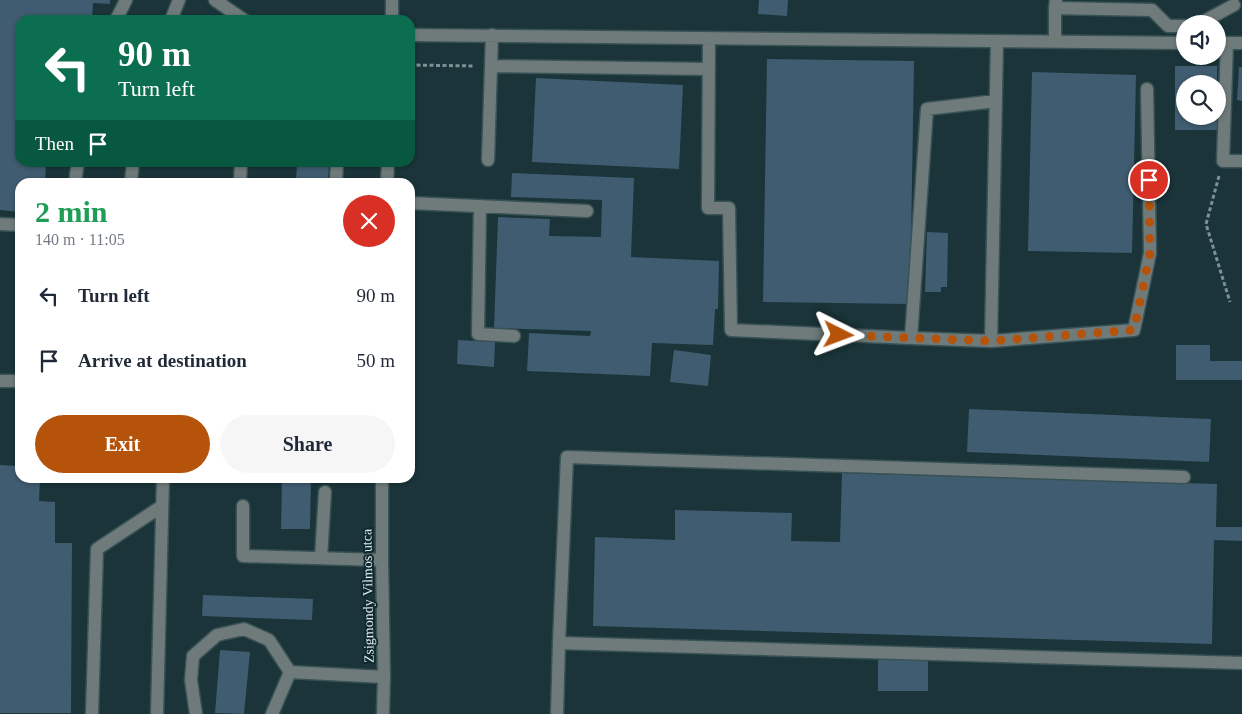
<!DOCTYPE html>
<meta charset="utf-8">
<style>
body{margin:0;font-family:Georgia,serif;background:#f6f6f7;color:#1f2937;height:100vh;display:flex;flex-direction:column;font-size:19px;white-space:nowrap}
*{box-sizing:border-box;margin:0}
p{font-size:16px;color:#747a83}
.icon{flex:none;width:28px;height:28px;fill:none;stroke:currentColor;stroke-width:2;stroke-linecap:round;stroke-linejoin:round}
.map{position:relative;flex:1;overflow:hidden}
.drawer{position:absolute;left:15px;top:178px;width:400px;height:305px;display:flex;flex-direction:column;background:#fff;border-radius:15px;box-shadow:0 1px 4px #0004}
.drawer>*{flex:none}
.hud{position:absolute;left:15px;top:15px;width:400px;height:152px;border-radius:15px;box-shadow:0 1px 4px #0004;background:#0b6e4f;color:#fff;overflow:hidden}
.controls{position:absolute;left:1176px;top:15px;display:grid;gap:10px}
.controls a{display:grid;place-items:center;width:50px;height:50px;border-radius:50%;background:#fff;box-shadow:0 1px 4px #0004;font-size:25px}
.pin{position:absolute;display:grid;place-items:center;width:42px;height:42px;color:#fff;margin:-21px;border:2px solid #fff;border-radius:50%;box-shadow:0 1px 5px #0007}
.me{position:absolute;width:55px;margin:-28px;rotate:93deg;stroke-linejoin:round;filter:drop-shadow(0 0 4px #0008)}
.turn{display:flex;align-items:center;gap:18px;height:105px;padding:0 20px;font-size:22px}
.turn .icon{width:65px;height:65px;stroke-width:2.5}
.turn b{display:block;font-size:35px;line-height:42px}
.then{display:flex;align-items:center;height:48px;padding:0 20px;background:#0003;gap:10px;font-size:19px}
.round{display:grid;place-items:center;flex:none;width:52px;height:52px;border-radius:26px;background:#f6f6f7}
.summary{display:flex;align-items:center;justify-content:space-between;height:85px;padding:0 20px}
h1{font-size:30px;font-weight:700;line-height:38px;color:#1e9e55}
.action{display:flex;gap:10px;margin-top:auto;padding:10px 20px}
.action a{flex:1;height:58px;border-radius:30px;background:#b45309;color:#fff;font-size:20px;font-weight:700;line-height:58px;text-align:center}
.action a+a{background:#f6f6f7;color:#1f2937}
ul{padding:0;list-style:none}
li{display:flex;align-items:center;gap:15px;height:65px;padding:0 20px}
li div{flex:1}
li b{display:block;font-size:19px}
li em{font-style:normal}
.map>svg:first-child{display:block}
.building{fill:#405c70}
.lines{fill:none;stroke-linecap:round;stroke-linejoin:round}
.minor-casing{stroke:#395256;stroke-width:15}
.path{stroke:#7c9095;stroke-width:3;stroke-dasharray:4 2.5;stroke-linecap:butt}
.minor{stroke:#6f7b7a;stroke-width:12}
.route{stroke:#b45309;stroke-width:9;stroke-dasharray:0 16.2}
.labels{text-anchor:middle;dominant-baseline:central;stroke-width:4;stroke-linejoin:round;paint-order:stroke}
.street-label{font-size:14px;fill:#deedf1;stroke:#10292f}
</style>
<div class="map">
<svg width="1242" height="714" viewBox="0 0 1242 714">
<rect width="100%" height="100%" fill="#1a3439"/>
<path class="building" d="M0,0H110V4L93,3L92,20H20V162H46L45,182H20V212L0,210Z
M759,0H788L787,16L758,14Z
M767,59L914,61L910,304L763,302Z
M1175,66H1217V84H1185V116H1218V130H1175Z
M1239,67H1242V101L1237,100Z
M1032,72L1136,75L1132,253L1028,251Z
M536,78L683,85L679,169L532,162Z
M297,162H329L328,182H296Z
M512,173L634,178L631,257L719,261L718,309H715L713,345L652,343L650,376L527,371L529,333L590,336L591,331L494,328L498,217L550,219L549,236L601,237L602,200L511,197Z
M927,232L948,233L947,287H941V292H925Z
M458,340L495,342L494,367L457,364Z
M1176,345H1210V361H1242V380H1176Z
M674,350L711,355L708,386L670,382Z
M969,409L1211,419L1209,462L967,452Z
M0,465L20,466V478H40L39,501L55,502V543H72L71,713H0Z
M842,473L1217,484L1216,527H1242V541L1214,540L1212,644L593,626L595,537L675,540V510L792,513L791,541L840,542Z
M282,478H324V479H311L310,529H281Z
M203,595L313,599L312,620L202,616Z
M220,650L250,652L244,714L215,713Z
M878,660H928V691H878Z"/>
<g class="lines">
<defs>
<path id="minor" d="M215,0L244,20
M1056,0L1055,8L1152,10L1168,26H1185
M116,20L126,0
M171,20L179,0
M392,20V0
M1199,24L1234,5
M410,35L1185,43
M709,38L708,208H729L731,330L911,338
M997,41L991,341L1134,330L1150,253L1147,89
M1055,42V8
M1218,43H1242
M1227,43L1223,161H1242
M491,66L492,35
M488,160L491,66L709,69
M75,182L78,162
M131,182L133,162
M240,182L241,162
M336,182L337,162
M387,182L388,162
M410,203L587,211
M480,206L478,334L514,336
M0,224L20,225
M991,341L911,338L927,109L996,101
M0,381H20
M1184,477L567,457L559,643L1242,663
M382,478V560L384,677L383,714
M243,506V556L382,560
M321,558L325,492
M290,672L384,677
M92,714L97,549L162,506
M157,714L163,478
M196,714L191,680L193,656L217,635L244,629L269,640L290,672
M272,714L290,672
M557,714L559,643"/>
</defs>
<use href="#minor" class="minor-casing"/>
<path class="path" d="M410,65L475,66
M1219,176L1206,224L1230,302"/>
<use href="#minor" class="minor"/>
</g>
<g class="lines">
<path class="route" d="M839,335L991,341L1134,330L1150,253L1149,180"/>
</g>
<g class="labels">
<g class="street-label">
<text transform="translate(368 596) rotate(-91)">Zsigmondy Vilmos utca</text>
</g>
</g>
</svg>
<div class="controls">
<a><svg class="icon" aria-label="sound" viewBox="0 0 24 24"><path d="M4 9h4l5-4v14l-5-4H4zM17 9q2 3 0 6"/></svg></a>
<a><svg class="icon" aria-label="search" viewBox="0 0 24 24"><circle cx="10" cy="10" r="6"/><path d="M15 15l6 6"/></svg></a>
</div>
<div class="pin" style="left:1149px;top:180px;background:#d93025"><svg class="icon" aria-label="arrive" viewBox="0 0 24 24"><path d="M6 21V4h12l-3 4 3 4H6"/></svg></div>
<svg class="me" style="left:839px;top:335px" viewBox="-20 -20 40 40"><path d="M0-17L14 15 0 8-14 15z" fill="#b45309" stroke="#fff" stroke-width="4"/></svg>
<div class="hud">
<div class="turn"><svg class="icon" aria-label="left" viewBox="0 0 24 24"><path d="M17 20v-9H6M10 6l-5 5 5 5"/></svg><div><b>90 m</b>Turn left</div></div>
<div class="then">Then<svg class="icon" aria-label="arrive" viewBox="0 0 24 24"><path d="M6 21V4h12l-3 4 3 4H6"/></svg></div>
</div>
<section class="drawer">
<div class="summary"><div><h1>2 min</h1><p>140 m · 11:05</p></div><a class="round" style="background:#d93025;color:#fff"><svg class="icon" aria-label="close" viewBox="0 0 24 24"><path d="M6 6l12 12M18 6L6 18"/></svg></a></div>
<ul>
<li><svg class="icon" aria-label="left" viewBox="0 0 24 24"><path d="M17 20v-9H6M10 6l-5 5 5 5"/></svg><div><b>Turn left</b></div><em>90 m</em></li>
<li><svg class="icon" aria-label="arrive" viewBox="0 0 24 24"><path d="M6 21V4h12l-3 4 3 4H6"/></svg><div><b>Arrive at destination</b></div><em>50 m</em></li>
</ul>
<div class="action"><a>Exit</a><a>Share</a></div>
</section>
</div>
